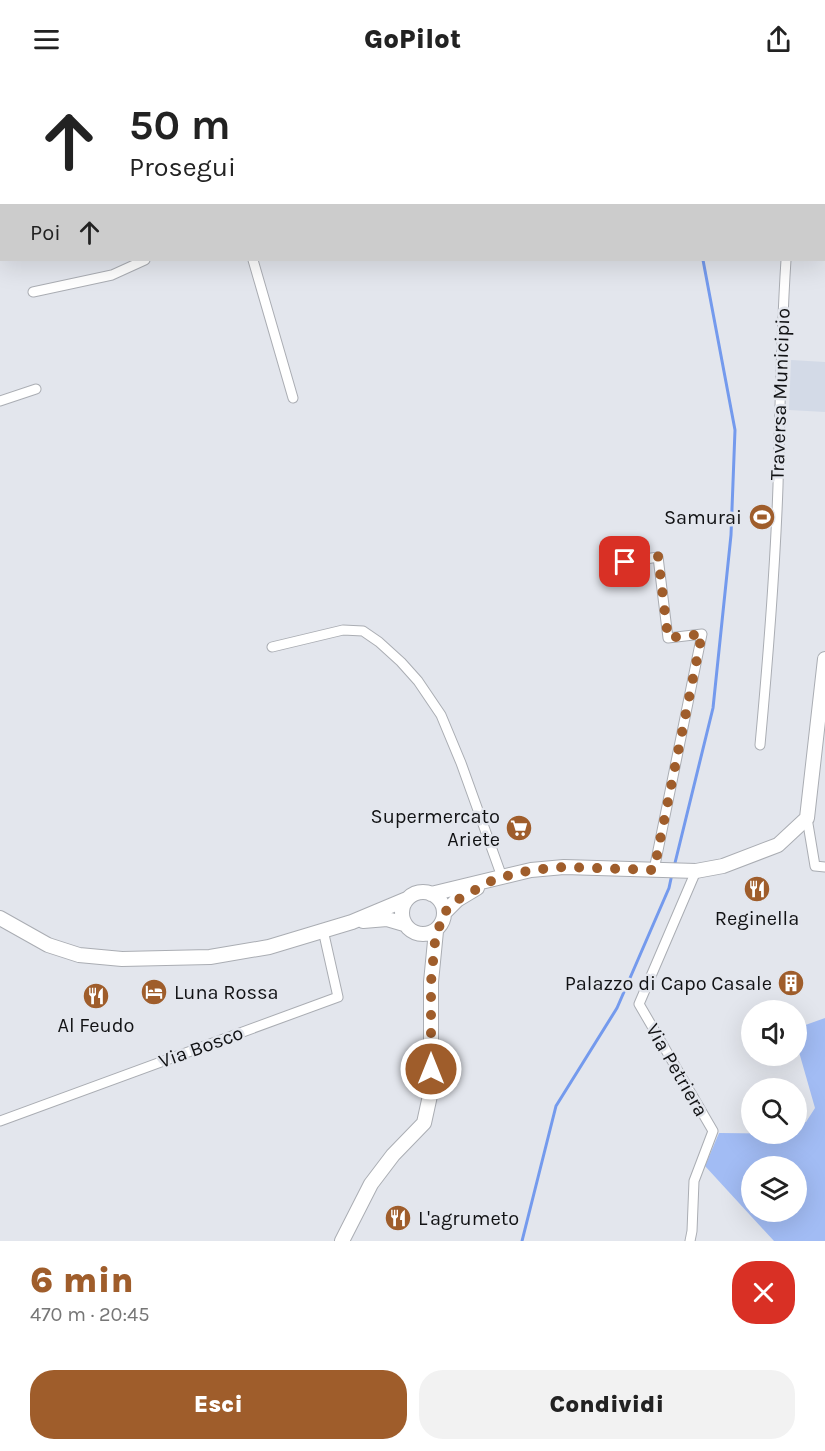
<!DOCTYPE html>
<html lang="it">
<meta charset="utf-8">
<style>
body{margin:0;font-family:Karla,sans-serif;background:#f2f2f2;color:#222;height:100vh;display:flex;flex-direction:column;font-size:22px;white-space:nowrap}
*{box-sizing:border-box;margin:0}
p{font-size:20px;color:#767676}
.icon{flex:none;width:33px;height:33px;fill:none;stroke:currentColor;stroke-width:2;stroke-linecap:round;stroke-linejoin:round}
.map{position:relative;height:1163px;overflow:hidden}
.details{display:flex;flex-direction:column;background:#fff;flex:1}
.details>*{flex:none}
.guide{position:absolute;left:0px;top:0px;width:825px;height:183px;box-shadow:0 6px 24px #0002;background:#fff;color:#222;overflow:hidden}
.buttons{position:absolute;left:741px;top:922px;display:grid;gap:12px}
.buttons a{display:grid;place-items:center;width:66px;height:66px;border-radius:50%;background:#fff;box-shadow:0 6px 24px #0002;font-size:30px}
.pin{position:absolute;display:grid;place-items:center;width:51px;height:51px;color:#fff;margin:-26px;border-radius:12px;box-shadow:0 3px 9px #0006}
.me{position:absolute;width:66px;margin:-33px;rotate:0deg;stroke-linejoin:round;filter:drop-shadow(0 0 4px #0008)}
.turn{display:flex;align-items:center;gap:21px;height:126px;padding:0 30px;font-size:27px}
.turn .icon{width:78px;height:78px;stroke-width:2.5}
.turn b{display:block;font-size:42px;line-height:51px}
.then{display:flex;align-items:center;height:57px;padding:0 30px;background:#0003;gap:12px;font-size:22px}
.round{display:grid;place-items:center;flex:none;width:63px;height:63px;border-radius:24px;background:#f2f2f2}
.headline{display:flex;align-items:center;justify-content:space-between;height:102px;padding:0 30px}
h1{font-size:36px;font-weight:800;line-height:45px;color:#9f5d2b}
.cta{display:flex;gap:12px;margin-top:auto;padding:12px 30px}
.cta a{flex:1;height:69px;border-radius:24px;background:#9f5d2b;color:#fff;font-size:24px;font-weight:800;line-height:69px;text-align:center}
.cta a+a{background:#f2f2f2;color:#222}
header{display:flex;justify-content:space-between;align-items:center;height:78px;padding:0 30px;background:#fff;font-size:27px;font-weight:800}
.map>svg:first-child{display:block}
.built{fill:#d3dae7}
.green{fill:#a2bcf4;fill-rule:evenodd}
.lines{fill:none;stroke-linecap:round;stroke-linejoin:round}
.stream{stroke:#749aed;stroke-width:3}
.street-casing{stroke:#aaadb3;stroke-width:11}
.secondary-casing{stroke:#aaadb3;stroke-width:16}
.highway-casing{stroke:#526692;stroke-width:19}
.street{stroke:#fff;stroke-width:9}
.secondary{stroke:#fff;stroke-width:14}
.highway{stroke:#7594d6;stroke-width:16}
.route{stroke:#9f5d2b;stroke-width:10;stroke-dasharray:0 18}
.labels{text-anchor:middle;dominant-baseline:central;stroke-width:5;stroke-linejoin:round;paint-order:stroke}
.street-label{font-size:20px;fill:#111214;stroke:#e3e6ed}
.poi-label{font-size:20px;fill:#111214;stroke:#e3e6ed;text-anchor:end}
</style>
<header><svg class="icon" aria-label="menu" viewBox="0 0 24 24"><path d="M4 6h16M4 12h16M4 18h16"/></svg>GoPilot<svg class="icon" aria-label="share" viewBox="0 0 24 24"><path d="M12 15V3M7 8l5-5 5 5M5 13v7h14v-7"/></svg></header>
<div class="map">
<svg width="825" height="1163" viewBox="0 0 825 1163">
<rect width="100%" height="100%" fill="#e3e6ed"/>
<path class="built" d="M791,282L825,284V334L789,332Z"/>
<path class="green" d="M825,940V1163H774L705,1088L719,1055L796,1056L797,1046L806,1044L815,1030L797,967V950ZM752,1089H796V1134H752Z"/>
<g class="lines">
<path class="stream" d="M664,0V2
M674,789L713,630L731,457L735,352L703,182
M522,1163L556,1028L617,930L669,810L672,796"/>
<defs>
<path id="street" d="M118,0V2
M15,2L18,0
M776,2L781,0
M0,9L2,8
M253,182L293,320
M33,214L112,197L145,182
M0,323L36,311
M608,487L658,479L668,560L702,556L654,792
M272,569L343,552L363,553L379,564L401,584L418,603L441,637L461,685L502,799
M760,667C768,581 775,495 778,408C780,333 781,257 786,182
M807,740L815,788L825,789
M0,1043L338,919L323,852
M690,1163L692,1153L694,1103L713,1053L639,926L696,793"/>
<path id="secondary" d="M682,0V2
M824,124L825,125
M824,137L825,138
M402 835a21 21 0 1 1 42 0a21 21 0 1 1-42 0Z
M431,816L531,792L564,789L696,793L723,788L778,767L807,740L825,581
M444,835L457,822L477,810
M0,840L48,867L79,877L122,881L210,879L269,869L352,844L407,821
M363,843L387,841L404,846
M342,1163L371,1106L393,1077L424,1045L431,1013V904L436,853"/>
<path id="highway" d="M427,2L432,0
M479,2L484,0
M0,130L2,129
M0,146H2"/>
</defs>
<use href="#street" class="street-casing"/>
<use href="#secondary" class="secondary-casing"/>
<use href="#highway" class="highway-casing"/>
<use href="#street" class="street"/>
<use href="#secondary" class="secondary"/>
<use href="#highway" class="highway"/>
</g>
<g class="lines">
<path class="route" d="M431,991V904L436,853L444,842V835L457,822L495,801L531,792L564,789L654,792L702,556L668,560L658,478L625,484"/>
</g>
<defs>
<symbol id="stadium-disc" viewBox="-11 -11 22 22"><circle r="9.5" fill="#9f5d2b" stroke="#e3e6ed"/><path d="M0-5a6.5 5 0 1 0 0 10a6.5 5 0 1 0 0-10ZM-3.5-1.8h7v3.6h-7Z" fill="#fff"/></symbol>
<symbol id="supermarket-disc" viewBox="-11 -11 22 22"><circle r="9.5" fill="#9f5d2b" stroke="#e3e6ed"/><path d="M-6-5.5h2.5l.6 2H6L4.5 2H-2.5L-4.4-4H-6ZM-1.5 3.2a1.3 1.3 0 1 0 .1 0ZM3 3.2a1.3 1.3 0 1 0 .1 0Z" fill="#fff"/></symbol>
<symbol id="restaurant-disc" viewBox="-11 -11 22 22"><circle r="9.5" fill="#9f5d2b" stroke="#e3e6ed"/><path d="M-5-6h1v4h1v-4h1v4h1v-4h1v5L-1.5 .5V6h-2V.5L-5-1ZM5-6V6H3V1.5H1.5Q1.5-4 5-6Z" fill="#fff"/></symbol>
<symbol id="building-disc" viewBox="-11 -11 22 22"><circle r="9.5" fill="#9f5d2b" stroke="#e3e6ed"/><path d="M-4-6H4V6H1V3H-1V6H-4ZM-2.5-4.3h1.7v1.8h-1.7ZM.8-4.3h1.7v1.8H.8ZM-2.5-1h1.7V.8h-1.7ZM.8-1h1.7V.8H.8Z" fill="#fff"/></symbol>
<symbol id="hotel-disc" viewBox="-11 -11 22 22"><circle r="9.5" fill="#9f5d2b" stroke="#e3e6ed"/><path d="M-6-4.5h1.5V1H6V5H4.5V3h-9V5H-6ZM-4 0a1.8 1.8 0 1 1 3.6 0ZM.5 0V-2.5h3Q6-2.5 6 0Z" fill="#fff"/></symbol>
</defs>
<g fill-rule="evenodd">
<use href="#stadium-disc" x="747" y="424" width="30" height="30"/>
<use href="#supermarket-disc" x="504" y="735" width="30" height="30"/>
<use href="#restaurant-disc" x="742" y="796" width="30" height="30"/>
<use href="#building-disc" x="776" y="890" width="30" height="30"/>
<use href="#hotel-disc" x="139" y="899" width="30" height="30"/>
<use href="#restaurant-disc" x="81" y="903" width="30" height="30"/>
<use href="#restaurant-disc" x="383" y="1125" width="30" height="30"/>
</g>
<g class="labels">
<g class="street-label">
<text transform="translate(780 316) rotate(-88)">Traversa Municipio</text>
<text transform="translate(201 969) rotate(-20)">Via Bosco</text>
<text transform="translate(677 992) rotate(60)">Via Petriera</text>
</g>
<g class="poi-label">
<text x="742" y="439">Samurai</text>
<text x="500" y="738">Supermercato<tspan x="500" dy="23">Ariete</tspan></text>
<text x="757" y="840" text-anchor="middle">Reginella</text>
<text x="772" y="905">Palazzo di Capo Casale</text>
<text x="174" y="914" text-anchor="start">Luna Rossa</text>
<text x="96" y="947" text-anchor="middle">Al Feudo</text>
<text x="418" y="1140" text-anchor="start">L'agrumeto</text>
</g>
</g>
</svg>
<div class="buttons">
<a><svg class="icon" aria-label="sound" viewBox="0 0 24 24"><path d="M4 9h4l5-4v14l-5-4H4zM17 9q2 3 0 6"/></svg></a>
<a><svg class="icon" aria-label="search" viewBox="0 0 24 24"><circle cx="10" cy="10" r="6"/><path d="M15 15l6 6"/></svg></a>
<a><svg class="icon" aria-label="layers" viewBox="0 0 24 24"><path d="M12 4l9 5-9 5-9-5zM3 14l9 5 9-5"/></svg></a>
</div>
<div class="pin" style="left:625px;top:484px;background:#d93025"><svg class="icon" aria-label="arrive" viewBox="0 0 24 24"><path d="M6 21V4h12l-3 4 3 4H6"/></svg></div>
<svg class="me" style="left:431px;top:991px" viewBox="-20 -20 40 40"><circle r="17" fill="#9f5d2b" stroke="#fff" stroke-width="3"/><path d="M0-11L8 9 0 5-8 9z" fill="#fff"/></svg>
<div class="guide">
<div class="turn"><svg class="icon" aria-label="ahead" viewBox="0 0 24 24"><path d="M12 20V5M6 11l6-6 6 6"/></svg><div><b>50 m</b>Prosegui</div></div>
<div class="then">Poi<svg class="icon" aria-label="ahead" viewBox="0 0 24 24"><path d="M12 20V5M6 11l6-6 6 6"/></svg></div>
</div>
</div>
<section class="details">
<div class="headline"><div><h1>6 min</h1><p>470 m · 20:45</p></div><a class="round" style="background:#d93025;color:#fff"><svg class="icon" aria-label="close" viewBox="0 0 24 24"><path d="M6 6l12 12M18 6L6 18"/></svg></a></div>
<div class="cta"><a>Esci</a><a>Condividi</a></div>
</section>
